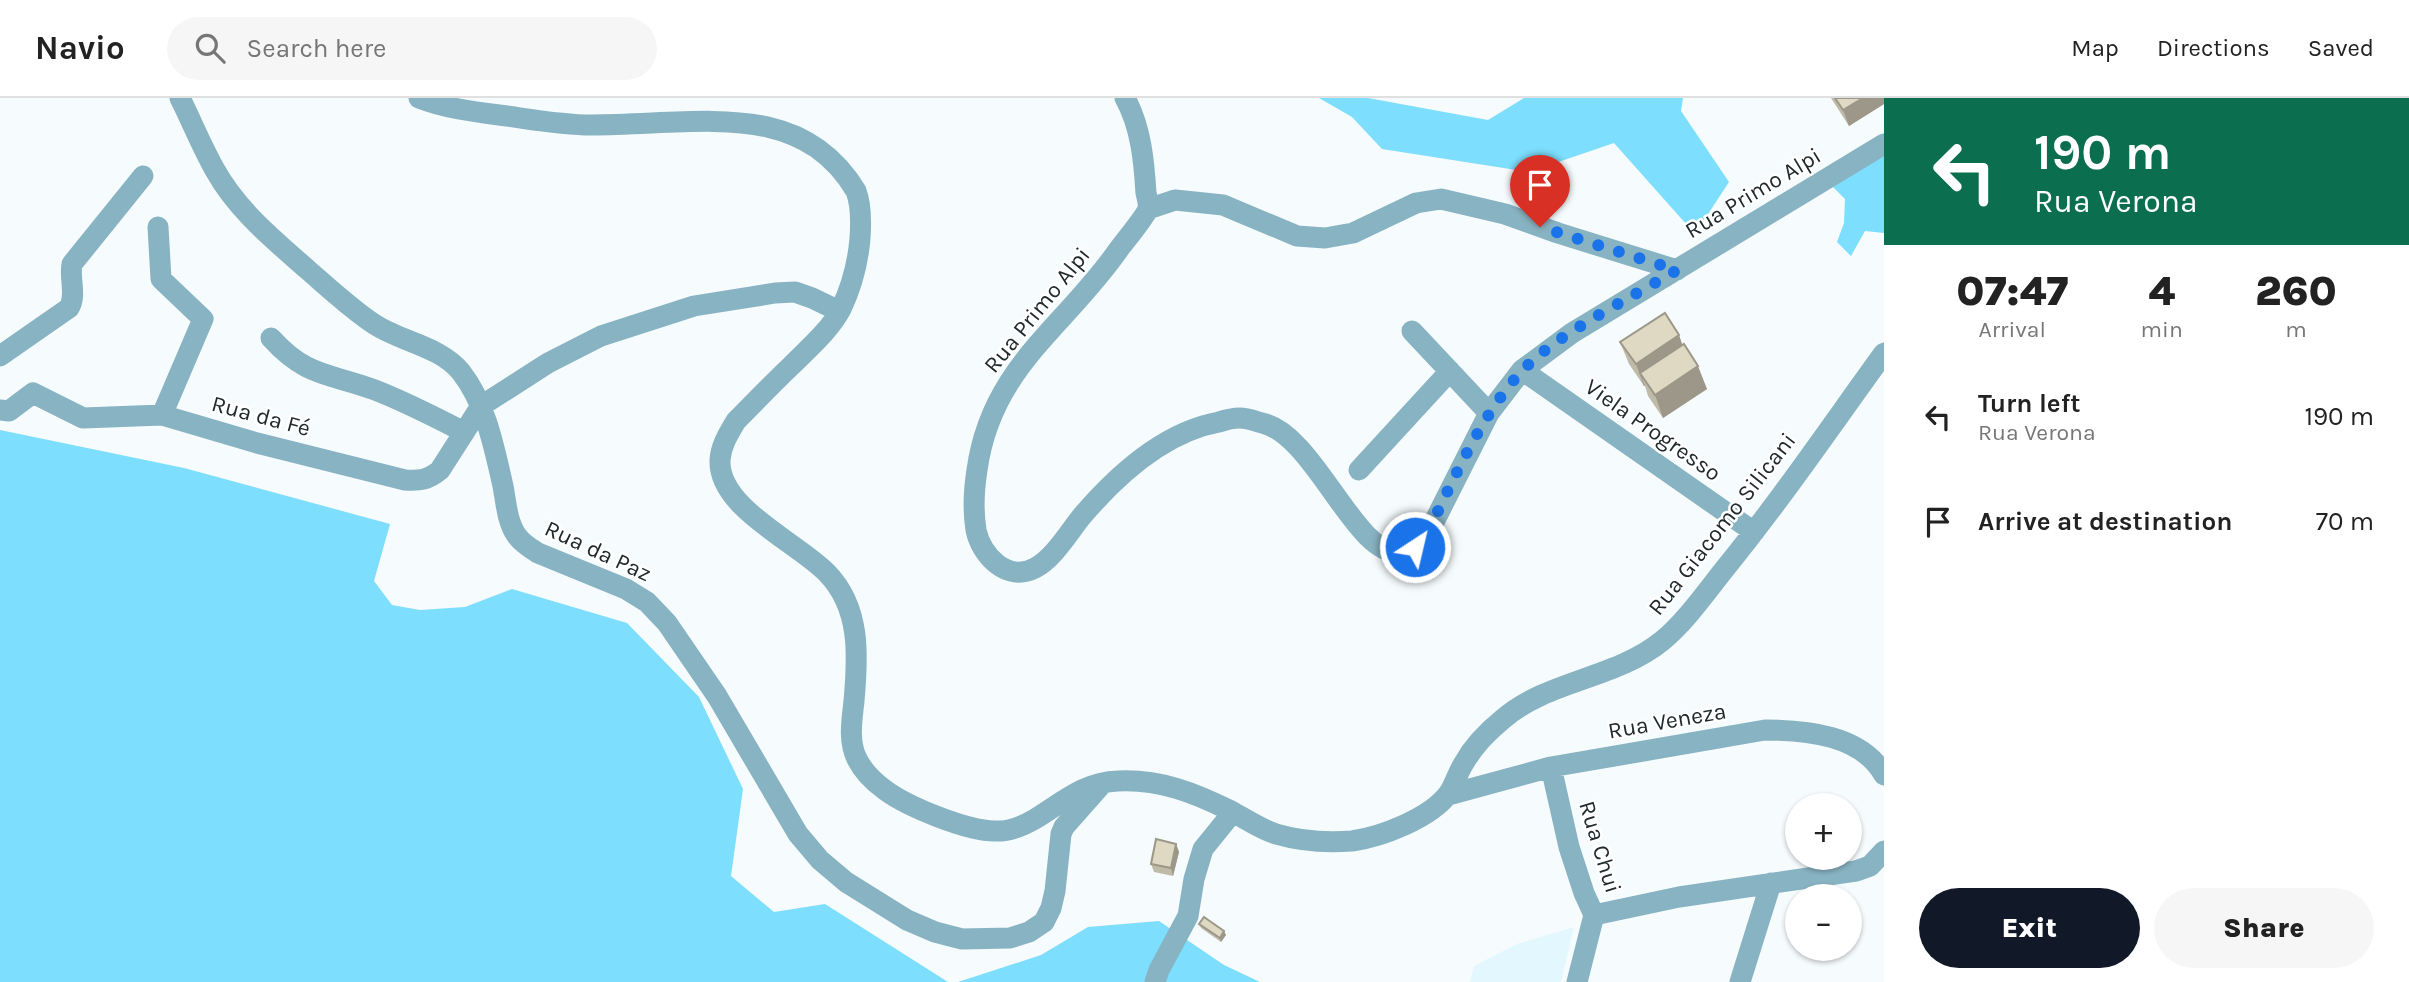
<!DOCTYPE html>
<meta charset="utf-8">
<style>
body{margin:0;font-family:Karla,sans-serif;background:#f6f6f6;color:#222;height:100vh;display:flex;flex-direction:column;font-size:26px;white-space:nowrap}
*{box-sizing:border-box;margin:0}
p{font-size:23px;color:#767676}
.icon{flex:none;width:38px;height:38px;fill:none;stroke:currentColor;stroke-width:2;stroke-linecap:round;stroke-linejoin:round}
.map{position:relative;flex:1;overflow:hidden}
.side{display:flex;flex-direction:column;background:#fff;width:525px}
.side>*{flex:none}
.hud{background:#0b6e4f;color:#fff;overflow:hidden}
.fabs{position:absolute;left:1785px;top:695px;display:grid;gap:14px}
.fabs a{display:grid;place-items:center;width:77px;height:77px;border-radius:50%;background:#fff;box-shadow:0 2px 5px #0004;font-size:35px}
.pin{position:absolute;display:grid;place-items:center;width:60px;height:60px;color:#fff;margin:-72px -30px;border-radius:50% 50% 50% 0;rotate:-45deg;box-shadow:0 0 7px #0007}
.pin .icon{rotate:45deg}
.me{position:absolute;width:77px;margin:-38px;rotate:35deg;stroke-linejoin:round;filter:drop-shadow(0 0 5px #0008)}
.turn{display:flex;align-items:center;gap:24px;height:147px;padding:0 35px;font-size:32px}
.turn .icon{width:91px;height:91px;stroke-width:2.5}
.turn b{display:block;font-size:49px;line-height:60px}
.eta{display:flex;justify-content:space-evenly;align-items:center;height:119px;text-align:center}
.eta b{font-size:42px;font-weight:800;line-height:49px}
.button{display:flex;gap:14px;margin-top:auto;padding:14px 35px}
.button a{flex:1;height:80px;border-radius:42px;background:#111827;color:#fff;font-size:28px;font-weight:800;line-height:80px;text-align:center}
.button a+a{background:#f6f6f6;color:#222}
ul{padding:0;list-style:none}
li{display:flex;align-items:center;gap:21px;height:105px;padding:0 35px}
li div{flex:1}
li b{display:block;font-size:26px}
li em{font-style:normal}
header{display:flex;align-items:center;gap:42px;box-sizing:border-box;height:98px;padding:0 35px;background:#fff;border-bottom:2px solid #e0e0e0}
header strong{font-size:33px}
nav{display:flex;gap:38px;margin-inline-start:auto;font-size:24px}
.search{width:490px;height:63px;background:#f6f6f6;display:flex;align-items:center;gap:18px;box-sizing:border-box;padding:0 24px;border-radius:38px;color:#767676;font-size:26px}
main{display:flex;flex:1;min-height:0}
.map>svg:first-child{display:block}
.built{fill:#e3f7fe}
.green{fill:#7ddefd}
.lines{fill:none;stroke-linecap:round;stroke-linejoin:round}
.minor{stroke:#88b3c2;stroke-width:21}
.wall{fill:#c0baa8}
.shaded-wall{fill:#9c9788}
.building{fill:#dfd8c3;stroke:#9c9788;stroke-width:2}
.route{stroke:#1a73e8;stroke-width:12;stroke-dasharray:0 21.6}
.labels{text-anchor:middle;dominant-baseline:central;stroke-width:5;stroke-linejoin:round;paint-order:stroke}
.street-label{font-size:23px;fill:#20292c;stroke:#fff}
</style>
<header>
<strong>Navio</strong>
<div class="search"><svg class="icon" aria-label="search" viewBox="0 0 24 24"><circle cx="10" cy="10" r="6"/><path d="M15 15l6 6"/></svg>Search here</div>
<nav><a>Map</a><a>Directions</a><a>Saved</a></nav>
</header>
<main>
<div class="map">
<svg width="1884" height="884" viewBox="0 0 1884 884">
<rect width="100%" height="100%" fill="#f6fbfd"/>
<path class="built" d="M1574,829L1561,884H1470L1474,868L1517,846Z"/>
<path class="green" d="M1319,0H1368L1488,22L1524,0H1683L1681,13L1729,84L1695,136L1614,45L1529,74L1382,51L1352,19Z
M1884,51V135L1865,133L1851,158L1837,144L1844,125L1845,101L1830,86Z
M0,332L184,370L390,426L374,483L392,507L420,512L465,509L512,491L627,525L699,599L743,691L731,778L774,814L825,806L948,884H0Z
M1159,823L1224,867L1260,884H958L1041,857L1088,829Z"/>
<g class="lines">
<path class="minor" d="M180,0C192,24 202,49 215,72C237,112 274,142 308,172C330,191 350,210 374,226C401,244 440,248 461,274C486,306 494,349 503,388C506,404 507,424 517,438C523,446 530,450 538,455L626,491L647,504L667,525L717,598L798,736L820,762L846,784L907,822L935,834L962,841L1010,840L1029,834L1044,824L1051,810L1055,793L1061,736L1064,729L1102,686
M419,0C447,11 477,14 507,18C535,22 563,27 591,27C700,27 800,0 856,93C861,106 861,126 860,140C858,165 852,188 841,211C830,232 809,250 792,267C773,285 755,304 736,323C729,335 721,347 720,362C718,410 797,444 827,475C861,510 858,558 854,603C852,622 848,643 857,661C863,673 874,684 885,692C908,709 967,733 995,733C1009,734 1023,728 1035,721C1063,704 1084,684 1118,683C1160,681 1195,695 1231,713C1246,721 1260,731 1276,736C1300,743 1327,745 1352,743C1381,739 1431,720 1449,695C1455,686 1458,674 1464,665C1474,647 1487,634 1503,621C1548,582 1615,581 1662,543C1685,524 1704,497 1723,473C1780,403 1831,328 1884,255
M1125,0C1141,29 1144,63 1146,95C1147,99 1149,107 1148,111C1145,119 1125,143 1119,151C1065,229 991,269 977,372C974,391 973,413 976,432C981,457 1007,485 1035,470C1054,460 1069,434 1082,418C1117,377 1164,334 1219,324C1225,322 1233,320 1240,320C1247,320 1255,323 1262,325C1315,336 1356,461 1401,454C1413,452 1420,444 1428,436L1489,315L1522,272L1572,235L1884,46
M1148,111L1175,102L1223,107L1297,138L1325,140L1353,135L1416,105L1441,101L1505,116L1558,135L1677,172
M158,129L161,181L203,221L162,317
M1412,233L1489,315
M271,240C307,280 330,275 375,292C406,304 435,319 464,334
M0,258L69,210C77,197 69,181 72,166L143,78
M1522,272L1754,434
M0,312L9,313L33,295L83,320L162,317L257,345L405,382C420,383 428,382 440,372L481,308L548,265L601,238L694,208L775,195L795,194L812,200L839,213
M1359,372L1450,273
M1551,669L1569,749L1584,795L1594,817L1577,884
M1448,697L1551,669L1765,632C1806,632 1862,637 1884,677
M1594,817L1679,799L1856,773L1870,768L1884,753
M1155,884L1159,872L1188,818L1194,781L1203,751L1233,714
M1740,884L1771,785"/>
</g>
<path class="wall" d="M1831,0H1884V6L1849,28Z
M1679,237L1682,248L1707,291L1663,320L1648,298L1645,288H1644L1629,266L1620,244Z
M1176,746L1179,754L1173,778L1154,774L1151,766Z
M1199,826L1226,837L1221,844L1201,830Z"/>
<path class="shaded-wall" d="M1863,0H1884V6L1849,28L1843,12Z
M1679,237L1687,260L1640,275L1645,288H1644L1636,266Z
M1698,268L1707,291L1663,320L1655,297Z
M1176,746L1179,754L1173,778L1171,770Z
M1224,833L1226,837L1221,844L1220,840Z"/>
<path class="building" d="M1835,0H1863L1843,12Z
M1665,215L1679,237L1636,266L1620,244Z
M1684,246L1698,268L1655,297L1640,275Z
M1156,741L1176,746L1171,770L1151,766Z
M1204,819L1224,833L1220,840L1199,826Z"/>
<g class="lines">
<path class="route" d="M1415,449L1427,436C1453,383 1481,317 1521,274C1556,236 1631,200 1677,172L1540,129"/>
</g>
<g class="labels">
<g class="street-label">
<text transform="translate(1753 95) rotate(-31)">Rua Primo Alpi</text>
<text transform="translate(1037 212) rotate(-51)">Rua Primo Alpi</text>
<text transform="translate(261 318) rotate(15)">Rua da Fé</text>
<text transform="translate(1653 332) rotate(35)">Viela Progresso</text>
<text transform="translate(1722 426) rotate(-52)">Rua Giacomo Silicani</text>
<text transform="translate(598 453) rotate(25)">Rua da Paz</text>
<text transform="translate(1667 623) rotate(-10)">Rua Veneza</text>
<text transform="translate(1600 749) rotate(73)">Rua Chui</text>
</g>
</g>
</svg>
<div class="fabs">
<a>+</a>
<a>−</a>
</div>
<div class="pin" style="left:1540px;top:129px;background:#d93025"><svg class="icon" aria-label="arrive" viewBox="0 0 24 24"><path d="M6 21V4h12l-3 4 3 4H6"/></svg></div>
<svg class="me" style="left:1415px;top:449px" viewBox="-20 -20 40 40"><circle r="17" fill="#1a73e8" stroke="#fff" stroke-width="3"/><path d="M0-11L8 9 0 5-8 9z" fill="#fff"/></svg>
</div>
<section class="side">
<div class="hud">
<div class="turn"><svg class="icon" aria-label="left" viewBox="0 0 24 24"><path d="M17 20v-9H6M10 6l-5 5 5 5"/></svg><div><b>190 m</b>Rua Verona</div></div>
</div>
<div class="eta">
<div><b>07:47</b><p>Arrival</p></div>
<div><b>4</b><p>min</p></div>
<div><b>260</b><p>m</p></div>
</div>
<ul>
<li><svg class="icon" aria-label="left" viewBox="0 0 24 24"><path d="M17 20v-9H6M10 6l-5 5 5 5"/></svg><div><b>Turn left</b><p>Rua Verona</p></div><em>190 m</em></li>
<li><svg class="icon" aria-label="arrive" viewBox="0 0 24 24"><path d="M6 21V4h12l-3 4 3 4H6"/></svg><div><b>Arrive at destination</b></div><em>70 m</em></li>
</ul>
<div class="button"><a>Exit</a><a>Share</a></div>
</section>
</main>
